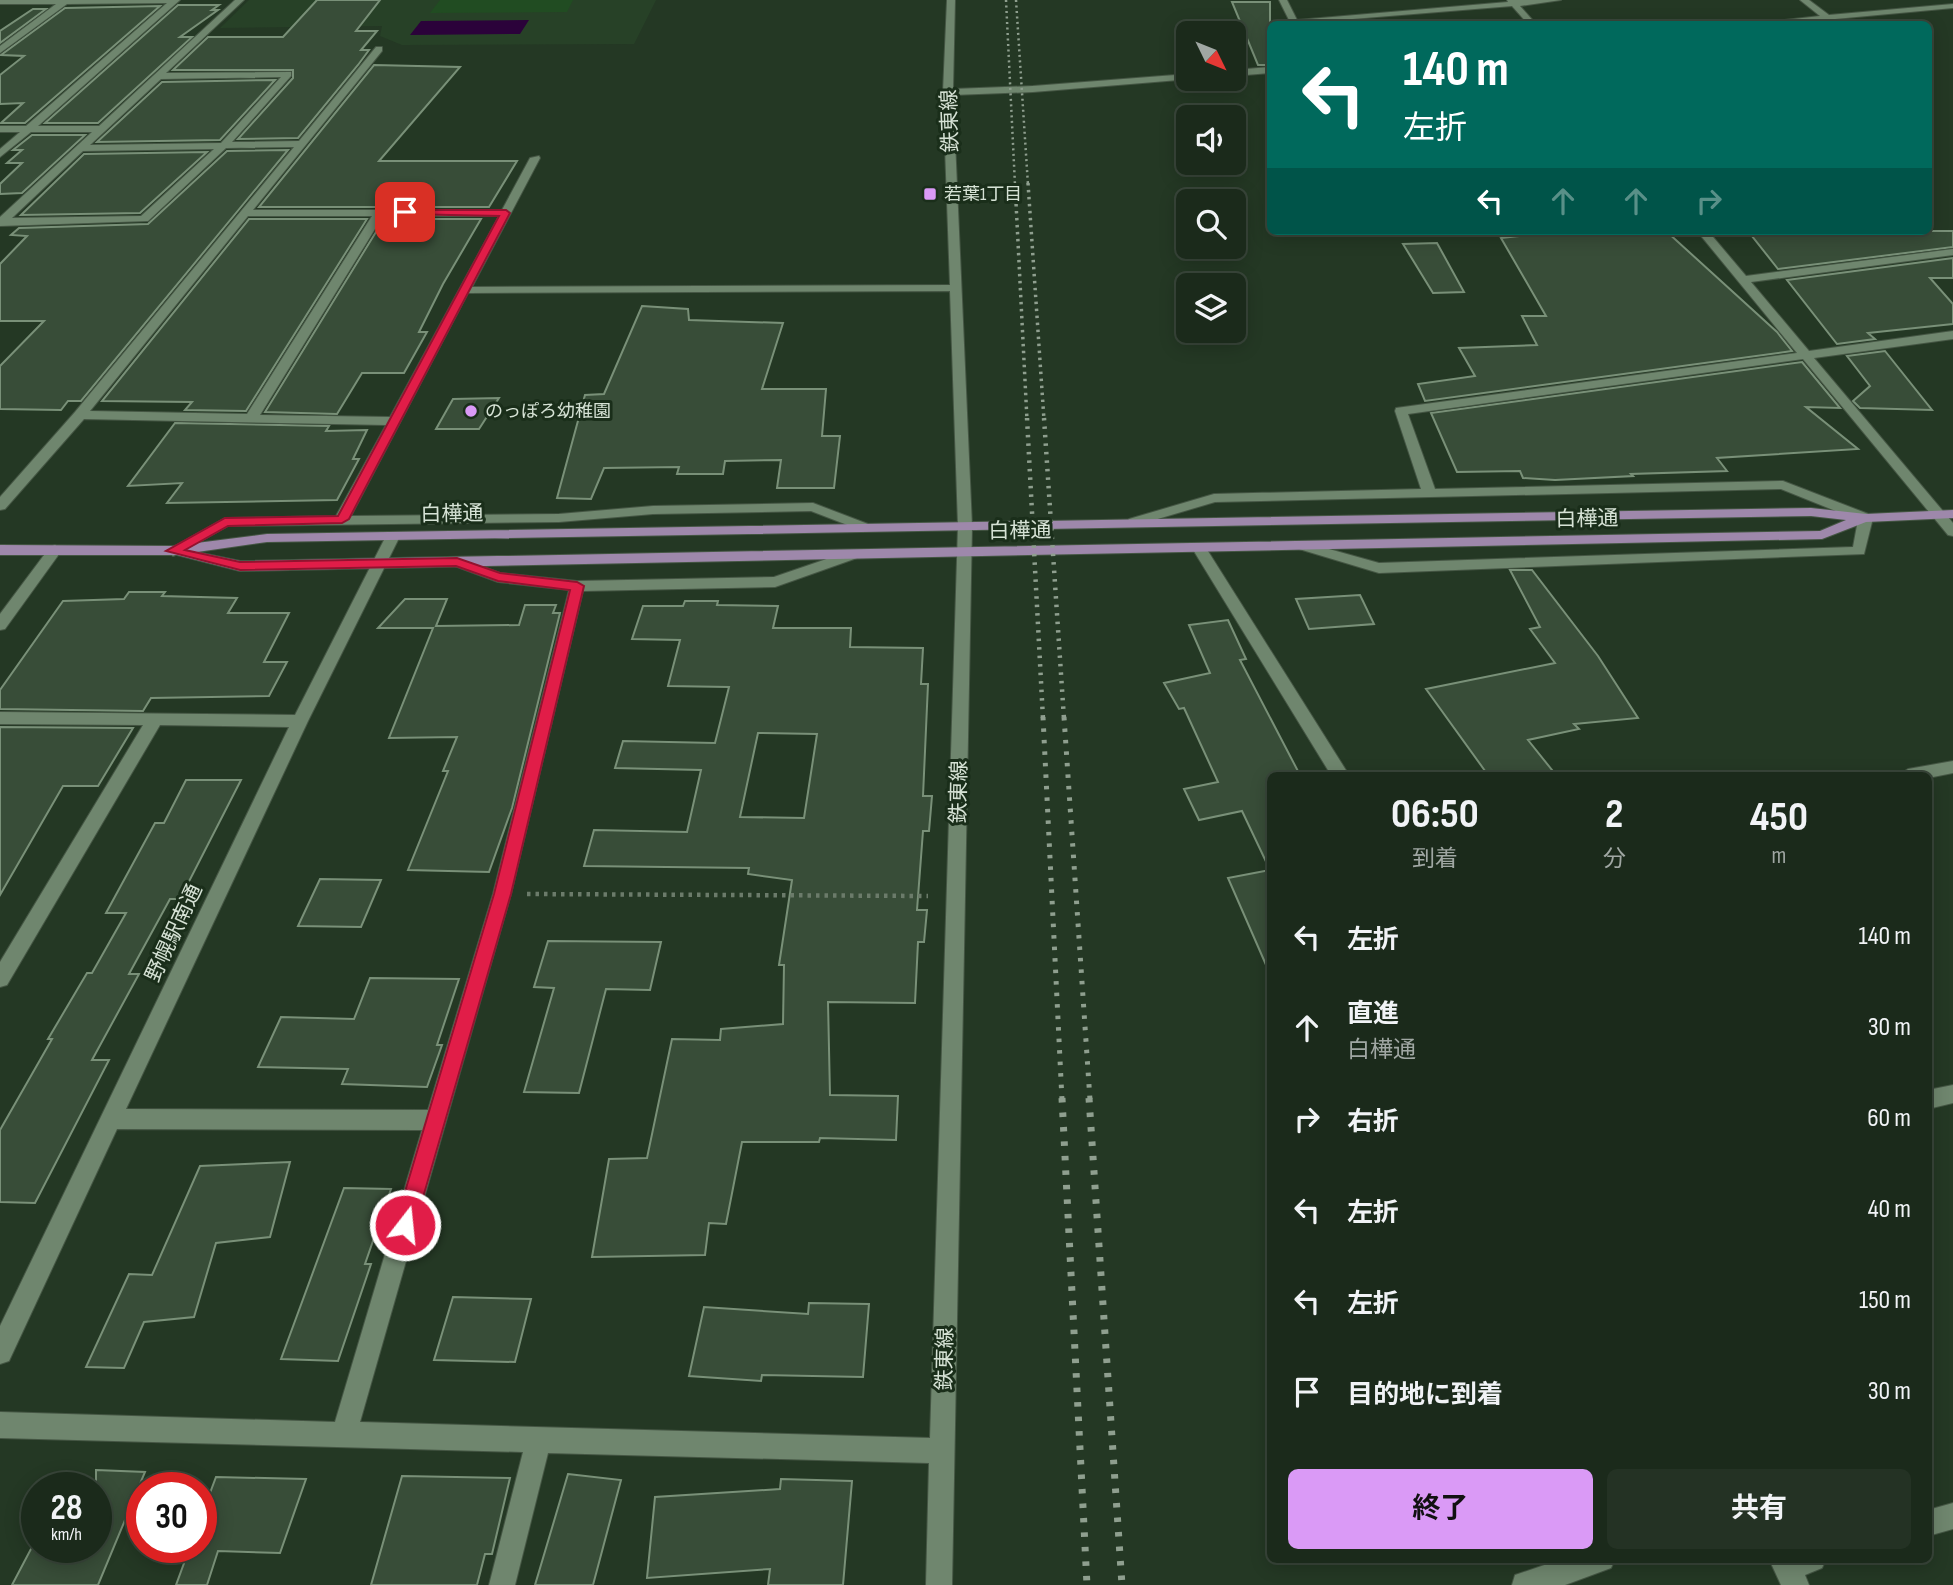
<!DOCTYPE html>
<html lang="ja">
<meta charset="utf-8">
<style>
body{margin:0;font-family:"Sofia Sans Condensed","Noto Sans JP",sans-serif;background:#243224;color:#f1f3f6;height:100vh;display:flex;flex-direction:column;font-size:26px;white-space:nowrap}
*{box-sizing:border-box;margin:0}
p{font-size:23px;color:#a0a7a3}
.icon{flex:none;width:38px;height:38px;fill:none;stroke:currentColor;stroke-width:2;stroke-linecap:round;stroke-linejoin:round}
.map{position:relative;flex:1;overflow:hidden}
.side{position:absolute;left:1267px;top:772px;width:665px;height:791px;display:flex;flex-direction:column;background:#1b2a1b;border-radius:10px;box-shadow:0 4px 18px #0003,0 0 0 2px #39463a}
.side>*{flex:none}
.top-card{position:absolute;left:1267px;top:21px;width:665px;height:214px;border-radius:10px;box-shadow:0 4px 18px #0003,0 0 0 2px #39463a;background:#00695c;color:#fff;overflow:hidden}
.needle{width:46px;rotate:133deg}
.tools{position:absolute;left:1176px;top:21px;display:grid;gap:14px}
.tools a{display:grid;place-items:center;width:70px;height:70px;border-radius:10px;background:#1b2a1b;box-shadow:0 4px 18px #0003,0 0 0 2px #39463a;font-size:35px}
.speed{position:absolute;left:21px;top:1472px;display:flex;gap:14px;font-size:35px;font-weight:700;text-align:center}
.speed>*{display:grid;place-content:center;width:91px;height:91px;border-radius:50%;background:#1b2a1b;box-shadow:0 4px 18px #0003,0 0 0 2px #39463a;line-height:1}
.speed small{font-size:18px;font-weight:400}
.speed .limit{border:10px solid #d22;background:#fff;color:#111}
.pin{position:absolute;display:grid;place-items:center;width:60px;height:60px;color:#fff;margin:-30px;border-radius:14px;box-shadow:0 4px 10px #0006}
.me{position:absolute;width:77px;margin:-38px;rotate:16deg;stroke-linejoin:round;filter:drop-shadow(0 0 5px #0008)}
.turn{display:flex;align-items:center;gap:24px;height:147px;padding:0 21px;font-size:32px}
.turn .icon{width:91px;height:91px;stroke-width:2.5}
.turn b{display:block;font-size:49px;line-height:60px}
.lanes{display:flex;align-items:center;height:66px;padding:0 21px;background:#0003;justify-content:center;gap:35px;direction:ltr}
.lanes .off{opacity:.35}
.eta{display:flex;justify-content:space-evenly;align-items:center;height:119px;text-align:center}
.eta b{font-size:42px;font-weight:700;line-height:49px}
.cta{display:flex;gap:14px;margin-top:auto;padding:14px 21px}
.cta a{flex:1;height:80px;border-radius:10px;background:#da9af6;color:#111;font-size:28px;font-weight:700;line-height:80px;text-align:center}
.cta a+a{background:#243224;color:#f1f3f6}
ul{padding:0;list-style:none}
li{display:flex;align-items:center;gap:21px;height:91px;padding:0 21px}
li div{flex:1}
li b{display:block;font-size:26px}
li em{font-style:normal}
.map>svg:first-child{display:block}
.built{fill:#274127}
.green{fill:#214c22}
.water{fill:#2b023a}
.building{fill:#384d38;stroke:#799078;stroke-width:2;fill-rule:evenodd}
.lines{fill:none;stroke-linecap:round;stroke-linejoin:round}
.minor-casing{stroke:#455644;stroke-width:2}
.major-casing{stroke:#455644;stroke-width:2}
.path{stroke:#6b7b6a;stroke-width:4.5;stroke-dasharray:3.5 5;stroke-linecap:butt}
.minor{fill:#6f866e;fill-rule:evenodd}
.major{fill:#9e88ab;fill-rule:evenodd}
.rail-far4{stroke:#8f9f8f;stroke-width:2.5;stroke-dasharray:2 3.5;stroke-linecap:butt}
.rail-far3{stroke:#8f9f8f;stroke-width:3.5;stroke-dasharray:2.5 4.5;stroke-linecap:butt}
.rail-far2{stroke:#8f9f8f;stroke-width:4.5;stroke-dasharray:2.5 6;stroke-linecap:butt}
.rail-far1{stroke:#8f9f8f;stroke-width:5;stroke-dasharray:3.5 8;stroke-linecap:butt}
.rail{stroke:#8f9f8f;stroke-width:7;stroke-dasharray:4.5 10;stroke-linecap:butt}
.route{fill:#e11d48;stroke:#92132f;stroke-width:2}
.poi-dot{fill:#da9af6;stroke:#1a2e1a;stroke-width:2.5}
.labels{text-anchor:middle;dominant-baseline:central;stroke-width:6;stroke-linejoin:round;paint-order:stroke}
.far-poi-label{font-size:18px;fill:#d6e2d5;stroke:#1a2e1a;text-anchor:start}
.street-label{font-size:21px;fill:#d6e2d5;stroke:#1a2e1a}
</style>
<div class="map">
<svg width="1953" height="1585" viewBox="0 0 1953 1585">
<rect width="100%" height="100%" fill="#243824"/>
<path class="built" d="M249,0H656L634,44L402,45L380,36L382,26L220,28Z"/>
<path class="green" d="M440,0H573L567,12L430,13Z"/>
<path class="water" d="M529,20L520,34L410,35L421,21Z"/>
<path class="building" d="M317,0H380L356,31H377L361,50H369L358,65L298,138L238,139L293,78V70H173L208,37H283Z
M1232,2H1270V65H1258Z
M178,5H219L212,10H218L180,37H192L98,123H45Z
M160,6L25,123H1L23,103L0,104V75L24,56L1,55L65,8Z
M33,9H46L0,43V31Z
M374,65L460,67L379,161H517L489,207H259Z
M275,80L220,140L97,142L162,82Z
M32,135H85L22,193L0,194V184L22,163H7L22,150H13Z
M288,150L81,401H68L61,410L0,409V366L44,321H0V264L27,236L11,235L19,228L148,224L227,151Z
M207,152L140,213L21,215L84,154Z
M249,219H367L246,411L185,410L192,402L102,401Z
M384,219H481L443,284L419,332H427L404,373H362L337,414L265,412Z
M1562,231H1666L1777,332L1792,351L1425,401L1418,384L1475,376L1459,348L1537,345L1522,316H1546L1501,238Z
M1748,231H1953V247L1778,269Z
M1437,243L1464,292L1433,293L1403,244Z
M1953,258V278H1930L1953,304V324L1868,333L1875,339L1837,344L1787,280Z
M642,306L688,309L689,320L783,323L762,389H826L822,436H840L834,488H777L781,460L725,461L723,474H677L679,467L604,468L591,499L557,498L585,395L604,394Z
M1885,351L1932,410L1860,408L1853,401L1870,386L1847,356Z
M1802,362L1840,408L1806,407L1858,449L1717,458L1727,471L1631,474L1633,476L1555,480L1523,478L1520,471L1457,472L1431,413Z
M499,398L479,429H436L453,399Z
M175,423L329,426L326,431L367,430L353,459H359L337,500L167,503L182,483L128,486Z
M1510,570H1532L1598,656L1638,718L1574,724L1579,729L1528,740L1556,775H1488L1426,689L1555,663L1530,629L1540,627Z
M129,592H165L162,596L237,598L228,613H289L264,662H287L269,696L151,698L143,711L0,709V690L63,601L124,599Z
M1360,595L1374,624L1309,629L1296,599Z
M405,599H447L436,626L519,625L525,605H556L553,613H560L512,808L489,872L408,870L448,771H443L457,737L389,738L433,628H378Z
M685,601H718L717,605L778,606L773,628H851L850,647L923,648L921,684H928L923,796H932L929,831H923L917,910H927L924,942H918L915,1003L828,1002L830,1095L898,1096L896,1140L820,1138L819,1142H742L726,1224L709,1223L705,1255L592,1257L609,1159L647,1158L672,1039L720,1040L721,1029L783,1024L784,965H779L792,880L748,874L749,868L584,866L594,830L687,832L701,770L615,768L623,741L715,743L729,687L668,686L680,640L632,639L643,606H683ZM758,733L817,734L804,818L740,817Z
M1228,620L1246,659L1240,660L1300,775H1270V974L1228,878L1270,870L1242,811L1199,820L1184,789L1218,782L1184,708L1179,709L1164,683L1210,673L1189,625Z
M0,727L133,728L98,786H63L0,895Z
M186,780H241L180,899H170L129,974H139L92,1060H109L35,1203L0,1202V1130L52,1039H48L87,973H92L126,913H106L155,823H164Z
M320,879L381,880L361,927L298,926Z
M548,941L661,942L650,990L606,989L579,1093L524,1092L554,988L534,987Z
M370,978L459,979L437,1045H442L427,1087L342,1084L348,1069L258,1067L281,1017L354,1019Z
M290,1162L270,1237L216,1243L194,1317L144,1322L124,1368L86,1367L129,1274L152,1275L200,1166Z
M344,1188L391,1189L365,1264H371L338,1361L281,1359Z
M453,1297L531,1299L515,1362L434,1360Z
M809,1303L869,1304L863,1377L762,1375L761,1381L689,1376L704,1307L808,1314Z
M96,1470L145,1472L98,1585H12L32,1547H96Z
M568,1474L621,1480L593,1585H535Z
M402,1476L510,1478L492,1554H485L477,1585H371Z
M216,1477L306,1479L280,1553L218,1551L207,1585H176L190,1547H201V1517Z
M781,1479L852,1481L843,1585H768L770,1569L647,1578L655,1497L780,1489Z"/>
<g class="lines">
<defs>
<path id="minor" d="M0,0H180L38,126H99L235,0H244L166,73L291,72V76L232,142L299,141L376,47H382V51L253,210H502L530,158L539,156L540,158L472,287L950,285L943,92L947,0H955L953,89L1033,86L1188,74V79H1191L1033,92L953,95L972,526L952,1585H926L929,1463L548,1453L515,1585H489L523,1452L0,1438V1412L335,1422L422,1130L117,1129L9,1361L0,1364V1326L289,727L160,725L7,985L0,987V962L143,725L0,724V712L295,715L386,536L393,532L400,536L308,721L126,1109L428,1110L493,894L569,590L498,582L452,565V559H462L500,573L577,581L774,577L847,552H857V558L775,587L583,591L511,894L360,1422L930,1438L958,526L950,291L468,293L351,516L559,514L653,506L813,503L868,524L870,527L863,531L811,511L653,514L559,522L228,526L178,554L173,556L166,551L225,518L336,516L386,425L84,419L5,509L0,510V497L75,412L294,147L226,148L148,221L0,226V217L92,132H31L0,157V149L20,132H0V126H26L167,3L67,4L0,53V46L56,4H0ZM281,77L221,143L90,145L161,79ZM214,149L141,216L12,218L83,151ZM248,216H372L247,414L90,411ZM383,216H499L390,417L260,415Z
M1279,0H1287L1297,20L1508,2L1507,0H1561L1520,6L1536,24H1528L1512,6L1291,24Z
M1800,0H1809L1829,15L1953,4V8L1835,19L1832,23L1825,20L1750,24L1820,16Z
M1270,67V73L1234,76V70Z
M1697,231H1708L1746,276L1953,249V255L1751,282L1809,351L1953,331V339L1814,358L1953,523V536L1948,535L1803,359L1408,414L1435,489L1783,481L1871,515L1873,518L1864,554L1379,573L1299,549L1297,546L1304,542L1379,563L1853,547L1858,520L1781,489L1215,502L1134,526L1127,522L1129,519L1214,494L1421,489L1395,411L1396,408L1797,353Z
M1199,543L1206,548L1349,775H1331L1192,548Z
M55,545L62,550L5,629L0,630V614L50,547Z
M1953,761V773L1928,778V775H1899L1908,769Z
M1953,1085V1103L1928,1109V1090Z
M1953,1503V1529L1928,1536V1510Z
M1562,1559H1615L1611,1568L1565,1585H1512L1515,1575Z
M1769,1559H1826L1822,1568L1805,1575L1809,1585H1781Z"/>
<path id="major" d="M1811,508L1866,514L1953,510V518L1866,522L1822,539L240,571L177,555H0V545L173,546L267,534ZM1811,516L1846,520L1820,531L240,561L197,552L267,542Z"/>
</defs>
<use href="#minor" class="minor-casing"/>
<use href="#major" class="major-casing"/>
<path class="path" d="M527,894L928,896"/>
<use href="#minor" class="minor"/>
<use href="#major" class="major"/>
<path class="rail-far4" d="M1006,0L1015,185
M1016,0L1028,185"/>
<path class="rail-far3" d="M1015,183L1027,420
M1028,183L1044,420"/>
<path class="rail-far2" d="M1027,418L1043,719
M1044,418L1064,719"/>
<path class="rail-far1" d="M1043,717L1062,1100
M1064,717L1090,1100"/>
<path class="rail" d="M1062,1098L1087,1585
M1089,1098L1122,1585"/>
</g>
<path class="route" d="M405,210H506L510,213L349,519L342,523L228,526L185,550L240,562L457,558L500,573L577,582L584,586L511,894L415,1225L412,1232L405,1235L398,1232L395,1225L494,894L570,590L498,581L456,566L240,570L166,551L225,518L338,516L499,216L402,214Z"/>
<g class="poi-dot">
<rect x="923" y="187" width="14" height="14" rx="3.5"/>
<circle cx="471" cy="411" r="7"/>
</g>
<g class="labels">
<g class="far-poi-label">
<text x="944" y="194">若葉1丁目</text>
<text x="485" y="411">のっぽろ幼稚園</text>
</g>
<g class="street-label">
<text transform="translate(950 121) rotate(-92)">鉄東線</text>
<text transform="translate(452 514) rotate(-1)">白樺通</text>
<text transform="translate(1587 519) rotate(-1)">白樺通</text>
<text transform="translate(1020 531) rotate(-1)">白樺通</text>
<text transform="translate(959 792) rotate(-89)">鉄東線</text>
<text transform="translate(174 933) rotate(-65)">野幌駅南通</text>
<text transform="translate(945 1359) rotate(-89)">鉄東線</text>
</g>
</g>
</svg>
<div class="tools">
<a><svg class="needle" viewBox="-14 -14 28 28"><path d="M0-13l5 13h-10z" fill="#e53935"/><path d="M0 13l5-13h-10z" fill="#a0a7a3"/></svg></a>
<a><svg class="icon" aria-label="sound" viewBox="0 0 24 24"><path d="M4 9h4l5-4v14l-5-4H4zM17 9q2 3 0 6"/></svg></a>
<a><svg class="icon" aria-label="search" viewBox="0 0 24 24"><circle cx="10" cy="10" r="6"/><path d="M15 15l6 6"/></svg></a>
<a><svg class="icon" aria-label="layers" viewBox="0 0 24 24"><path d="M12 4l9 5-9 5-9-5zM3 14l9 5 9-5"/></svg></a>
</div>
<div class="speed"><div>28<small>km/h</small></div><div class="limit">30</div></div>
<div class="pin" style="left:405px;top:212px;background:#d93025"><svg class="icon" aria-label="arrive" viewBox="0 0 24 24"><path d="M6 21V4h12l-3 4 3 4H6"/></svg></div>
<svg class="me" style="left:405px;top:1225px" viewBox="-20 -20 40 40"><circle r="17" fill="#e11d48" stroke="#fff" stroke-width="3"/><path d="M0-11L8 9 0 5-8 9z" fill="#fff"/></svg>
<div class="top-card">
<div class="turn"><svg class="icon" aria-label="left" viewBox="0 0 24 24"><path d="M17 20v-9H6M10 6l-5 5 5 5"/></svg><div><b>140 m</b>左折</div></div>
<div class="lanes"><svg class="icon" aria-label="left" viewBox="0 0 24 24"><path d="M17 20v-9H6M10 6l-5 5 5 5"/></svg><svg class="icon off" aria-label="ahead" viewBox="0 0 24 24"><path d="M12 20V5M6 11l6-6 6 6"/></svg><svg class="icon off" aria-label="ahead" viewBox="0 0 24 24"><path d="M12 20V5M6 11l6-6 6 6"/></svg><svg class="icon off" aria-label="right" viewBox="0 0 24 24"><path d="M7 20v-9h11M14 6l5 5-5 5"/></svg></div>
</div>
<section class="side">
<div class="eta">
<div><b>06:50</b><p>到着</p></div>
<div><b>2</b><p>分</p></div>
<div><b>450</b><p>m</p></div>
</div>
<ul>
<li><svg class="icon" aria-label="left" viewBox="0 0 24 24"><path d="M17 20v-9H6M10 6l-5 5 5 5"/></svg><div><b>左折</b></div><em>140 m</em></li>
<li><svg class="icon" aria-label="ahead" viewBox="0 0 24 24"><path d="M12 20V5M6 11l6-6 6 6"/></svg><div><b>直進</b><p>白樺通</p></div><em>30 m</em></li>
<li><svg class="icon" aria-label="right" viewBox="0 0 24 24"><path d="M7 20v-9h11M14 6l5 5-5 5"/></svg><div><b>右折</b></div><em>60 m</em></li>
<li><svg class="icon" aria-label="left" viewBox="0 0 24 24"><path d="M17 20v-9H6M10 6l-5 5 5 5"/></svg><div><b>左折</b></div><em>40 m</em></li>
<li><svg class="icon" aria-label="left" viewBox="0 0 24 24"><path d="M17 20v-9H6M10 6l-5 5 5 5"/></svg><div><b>左折</b></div><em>150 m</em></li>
<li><svg class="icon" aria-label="arrive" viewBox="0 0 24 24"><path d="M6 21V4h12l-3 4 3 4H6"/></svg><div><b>目的地に到着</b></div><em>30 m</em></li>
</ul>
<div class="cta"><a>終了</a><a>共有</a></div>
</section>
</div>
